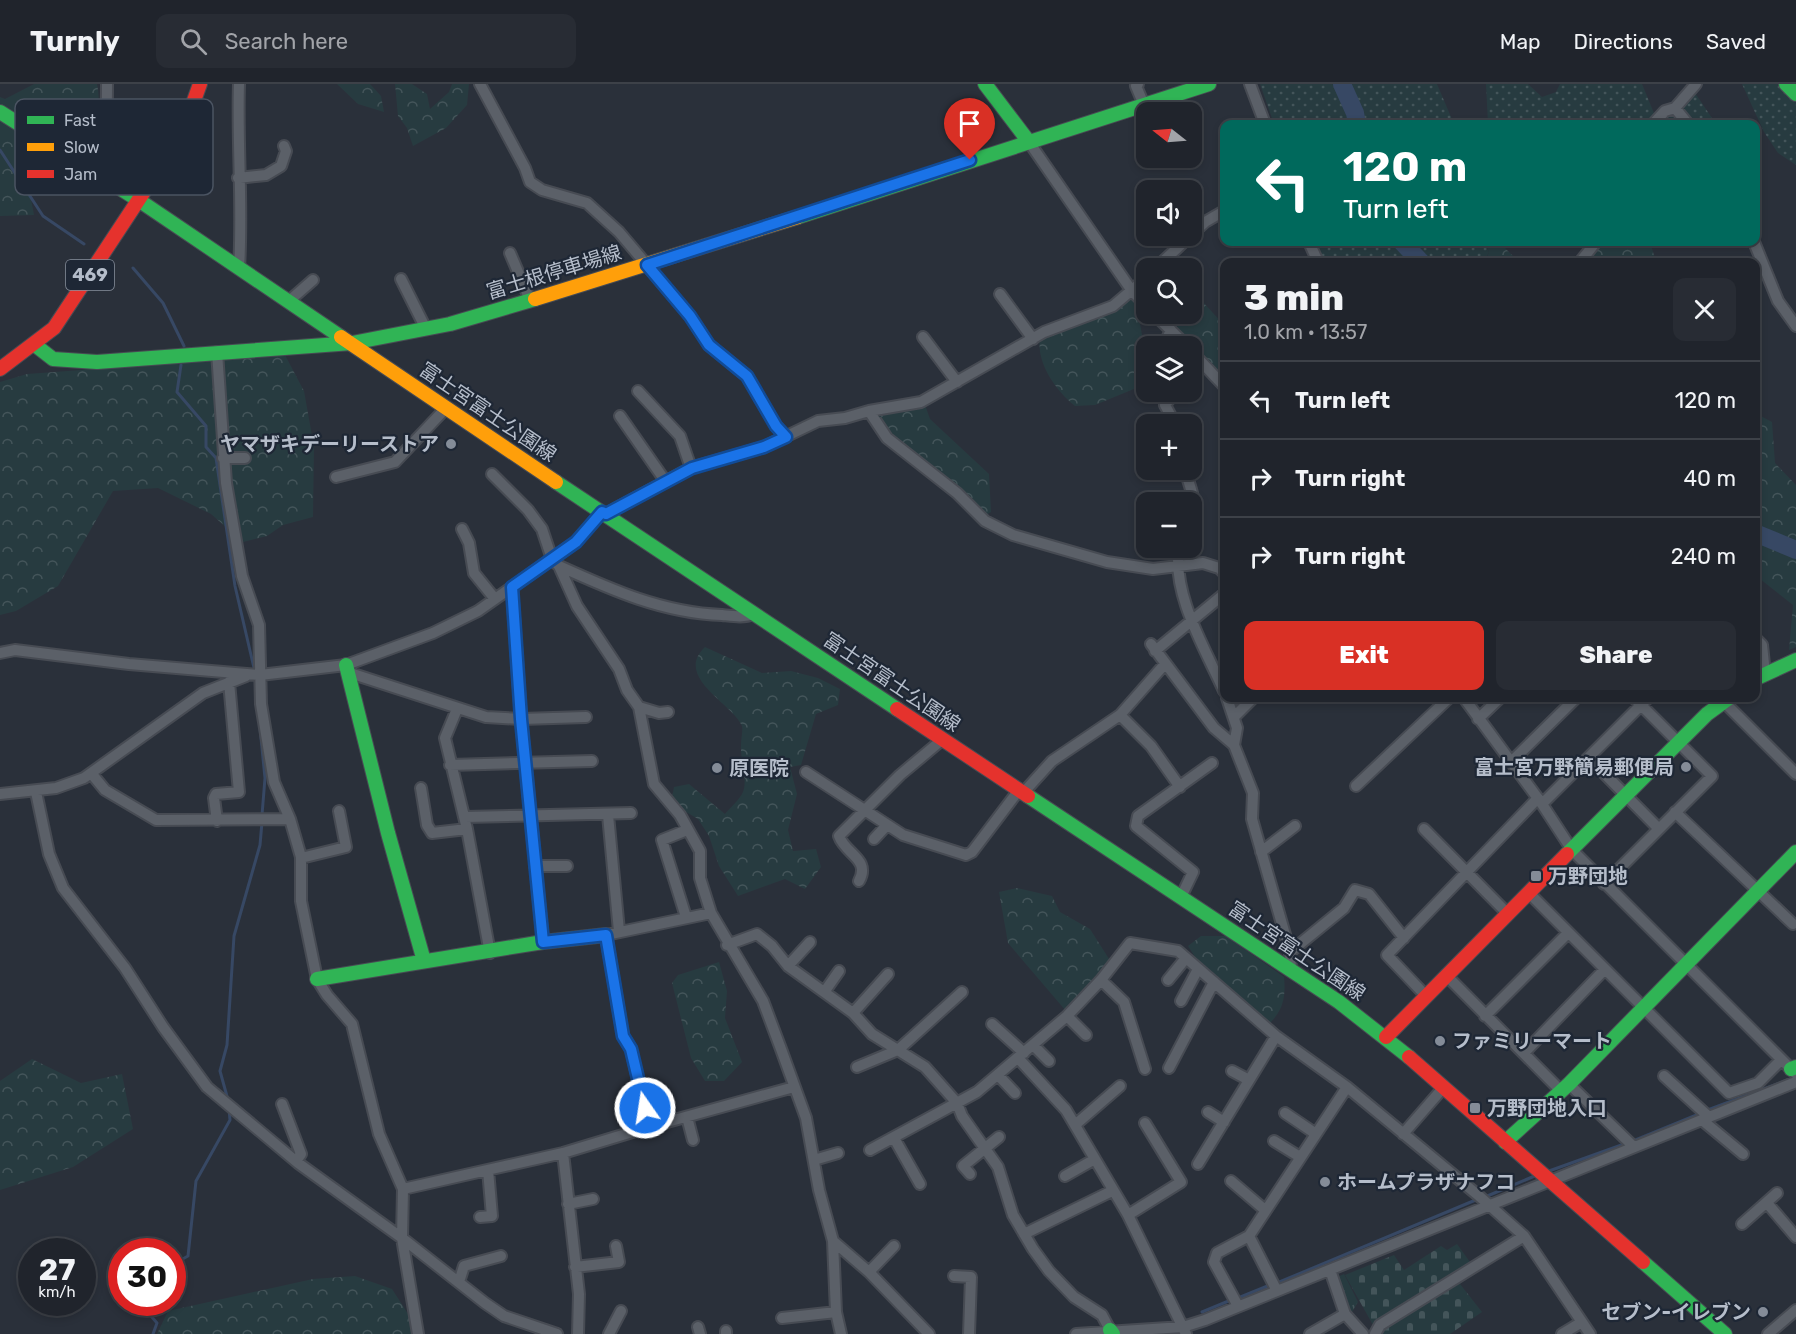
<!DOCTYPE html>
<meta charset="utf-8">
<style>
body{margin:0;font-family:Rubik,"Noto Sans JP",sans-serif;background:#282c34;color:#f1f3f6;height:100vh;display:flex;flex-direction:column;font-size:22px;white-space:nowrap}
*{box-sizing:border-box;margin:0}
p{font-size:20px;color:#a2a4a9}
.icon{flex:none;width:33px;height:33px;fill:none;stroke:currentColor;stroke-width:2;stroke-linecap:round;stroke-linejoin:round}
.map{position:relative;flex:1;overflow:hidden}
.sheet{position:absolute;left:1220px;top:174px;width:540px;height:444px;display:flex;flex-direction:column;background:#20242c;border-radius:12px;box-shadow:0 3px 9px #0003,0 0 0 2px #3d4148}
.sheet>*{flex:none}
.hud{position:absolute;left:1220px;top:36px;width:540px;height:126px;border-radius:12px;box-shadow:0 3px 9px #0003,0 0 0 2px #3d4148;background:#00695c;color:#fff;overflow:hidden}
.needle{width:39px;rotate:287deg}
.tools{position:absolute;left:1136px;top:18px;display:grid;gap:12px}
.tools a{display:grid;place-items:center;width:66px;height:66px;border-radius:12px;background:#20242c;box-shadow:0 3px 9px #0003,0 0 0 2px #3d4148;font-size:30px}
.speed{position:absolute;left:18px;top:1154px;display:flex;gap:12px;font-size:30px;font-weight:700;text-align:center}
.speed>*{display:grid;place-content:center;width:78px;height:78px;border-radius:50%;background:#20242c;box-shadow:0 3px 9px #0003,0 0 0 2px #3d4148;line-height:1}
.speed small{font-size:15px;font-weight:400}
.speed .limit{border:9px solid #d22;background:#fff;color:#111}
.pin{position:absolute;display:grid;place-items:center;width:51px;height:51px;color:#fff;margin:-62px -26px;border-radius:50% 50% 50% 0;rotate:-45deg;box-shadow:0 0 6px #0007}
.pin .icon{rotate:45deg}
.me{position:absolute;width:66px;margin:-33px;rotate:347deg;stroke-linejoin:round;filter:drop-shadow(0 0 4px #0008)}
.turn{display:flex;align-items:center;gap:21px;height:126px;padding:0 24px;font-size:27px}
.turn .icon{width:78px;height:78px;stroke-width:2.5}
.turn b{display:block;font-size:42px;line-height:51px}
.round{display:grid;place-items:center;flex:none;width:63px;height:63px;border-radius:12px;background:#282c34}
.head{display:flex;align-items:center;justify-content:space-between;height:102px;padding:0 24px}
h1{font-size:36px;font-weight:800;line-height:45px}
.action{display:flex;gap:12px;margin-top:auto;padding:12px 24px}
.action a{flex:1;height:69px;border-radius:12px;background:#d93025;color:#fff;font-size:24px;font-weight:800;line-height:69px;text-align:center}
.action a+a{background:#282c34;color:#f1f3f6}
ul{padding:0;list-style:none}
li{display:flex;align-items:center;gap:18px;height:78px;padding:0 24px;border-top:2px solid #3d4148}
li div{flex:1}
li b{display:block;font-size:22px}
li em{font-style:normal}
header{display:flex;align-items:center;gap:36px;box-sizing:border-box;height:84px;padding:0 30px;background:#20242c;border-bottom:2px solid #3d4148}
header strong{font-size:28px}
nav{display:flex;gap:33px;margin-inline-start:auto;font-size:21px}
.search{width:420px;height:54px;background:#282c34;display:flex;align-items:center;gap:15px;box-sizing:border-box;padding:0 21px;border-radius:12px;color:#a2a4a9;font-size:22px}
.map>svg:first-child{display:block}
.grass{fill:url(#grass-dots)}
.forest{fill:url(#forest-crowns)}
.cemetery{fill:url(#cemetery-stones)}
.park{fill:url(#park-tufts)}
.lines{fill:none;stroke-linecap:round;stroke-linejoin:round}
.stream{stroke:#374864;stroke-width:3}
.river{stroke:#374864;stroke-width:18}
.street-casing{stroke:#474b53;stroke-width:14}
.fast-casing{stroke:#474b53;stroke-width:16}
.slow-casing{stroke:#474b53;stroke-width:16}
.jam-casing{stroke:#474b53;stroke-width:16}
.street{stroke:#5b6068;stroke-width:10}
.fast{stroke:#30b455;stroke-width:14}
.slow{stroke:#ff9f0a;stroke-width:14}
.jam{stroke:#e5322d;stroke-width:14}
.route-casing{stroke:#114b97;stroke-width:15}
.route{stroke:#1a73e8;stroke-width:10}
.poi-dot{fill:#848c98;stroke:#1e2735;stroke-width:2}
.labels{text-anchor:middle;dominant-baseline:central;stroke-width:4.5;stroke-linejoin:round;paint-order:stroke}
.shield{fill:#1e2735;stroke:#88909d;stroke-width:1.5}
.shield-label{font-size:18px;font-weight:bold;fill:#b5bdca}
.street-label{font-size:20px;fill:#b5bdca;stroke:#1e2735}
.poi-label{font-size:20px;font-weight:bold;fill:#b5bdca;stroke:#1e2735;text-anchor:start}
.key{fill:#1e2735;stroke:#4b5462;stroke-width:1.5}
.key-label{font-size:16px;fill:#b5bdca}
</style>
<header>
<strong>Turnly</strong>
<div class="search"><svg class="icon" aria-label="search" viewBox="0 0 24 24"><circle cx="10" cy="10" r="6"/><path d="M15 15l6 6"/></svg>Search here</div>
<nav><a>Map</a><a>Directions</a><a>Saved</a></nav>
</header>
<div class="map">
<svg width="1796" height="1250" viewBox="0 0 1796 1250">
<defs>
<pattern id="grass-dots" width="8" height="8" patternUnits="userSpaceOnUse" patternTransform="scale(1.5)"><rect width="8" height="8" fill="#273b40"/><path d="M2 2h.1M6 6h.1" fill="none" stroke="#44555a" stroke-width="1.8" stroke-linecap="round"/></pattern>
<pattern id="forest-crowns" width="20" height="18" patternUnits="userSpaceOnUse" patternTransform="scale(1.5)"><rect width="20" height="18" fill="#273b40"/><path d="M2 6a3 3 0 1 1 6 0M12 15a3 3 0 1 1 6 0" fill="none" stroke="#44555a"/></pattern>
<pattern id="cemetery-stones" width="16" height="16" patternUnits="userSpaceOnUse" patternTransform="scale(1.5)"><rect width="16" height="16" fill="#273b40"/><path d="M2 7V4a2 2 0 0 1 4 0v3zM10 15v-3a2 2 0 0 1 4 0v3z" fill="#44555a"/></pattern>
<pattern id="park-tufts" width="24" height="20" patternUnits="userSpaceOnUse" patternTransform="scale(1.5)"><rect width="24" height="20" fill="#273b40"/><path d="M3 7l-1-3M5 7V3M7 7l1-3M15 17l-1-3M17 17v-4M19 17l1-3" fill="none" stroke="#44555a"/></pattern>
</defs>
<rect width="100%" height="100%" fill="#2a303a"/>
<path class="grass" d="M1260,0H1437L1454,40H1274Z
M1486,0H1528L1542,13L1556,8L1560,0H1642L1656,34L1693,6L1716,40H1488Z
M1742,0H1784L1796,14V81L1778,69L1764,48Z
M1315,158H1484L1489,168L1484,178H1324Z"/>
<path class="forest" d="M34,0H97C102,23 96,51 79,68L37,42L22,67L34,131L0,132V13L5,15Z
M337,0H370L381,12L384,28L358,20Z
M395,0H412L427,10L430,25L449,8L452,0H469L467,21L446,44L413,62L407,44L398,32Z
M1485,158H1499L1519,178H1485L1489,168Z
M1594,158H1650L1656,178H1580Z
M1191,205L1224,241V295L1165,230H1191Z
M1131,210C1142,237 1146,271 1146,300L1095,321L1075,322C1056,307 1036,279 1040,254Z
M285,271L304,307L314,363L313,433L283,441L267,452L243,458L211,430L158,404L113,407L58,502L16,527L0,531V298L27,290Z
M925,321L930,335L989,390L991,428L984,432L952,398L888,349L877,330Z
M1755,329L1772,338L1775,379L1796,401V563L1789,566L1793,521L1755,491Z
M705,563L762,589L791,587L818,594L840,605L838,621L816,630L801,681L790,683L797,710L788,746L793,767L816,765L821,783L805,805L785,795L738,812L719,782L709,752L698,735L671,719L674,703L689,700L725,730C730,724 740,715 743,708C748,695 740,675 741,661C741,655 743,647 742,642C733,620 673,593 705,563Z
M1017,804L1052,812L1060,828L1090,845L1111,878L1066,927L1008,859L999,808Z
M1201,852H1226L1284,893C1286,913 1283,927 1268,941L1197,876L1188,862Z
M719,878L727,907L725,934L742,978L724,997H705L691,974L672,899L678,891Z
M32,975L81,999L122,990L133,1045L73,1083L0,1106V997Z
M355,1192L392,1205L421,1250H157L168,1227L313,1195Z"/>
<path class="cemetery" d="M1457,1160L1475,1185L1460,1200L1482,1228L1450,1250H1378L1345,1191L1394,1171L1404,1186L1441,1162L1447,1166Z"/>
<path class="park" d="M1344,1190L1358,1218L1350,1231L1333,1195Z"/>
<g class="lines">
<path class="stream" d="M0,66L43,132L84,160
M133,184L163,219L184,262
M181,281L177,308L206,342V363L216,374L235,502L254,584L265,694L262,731
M228,1016L220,987L227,961L234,852L260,761L262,738
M1705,1027L1790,995
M1633,1057L1699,1030
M1549,1087L1627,1059
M1485,1113L1537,1091
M172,1181L188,1172L196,1097L230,1036L229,1025
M1277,1199L1478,1115
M1238,1214L1270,1201
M139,1218L157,1239L153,1250
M1202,1228L1231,1216"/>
<path class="river" d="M1342,0L1355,29L1357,40
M1402,158L1421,178
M1755,449L1796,466"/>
<defs>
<path id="street" d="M239,0C237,62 243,123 239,184
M480,0L525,84L530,98L542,106L587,119L619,148L690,232L709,261L747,292L776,342L786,353
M1138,0L1136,2L1144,21
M1250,0L1265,40
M1154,18L1160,28
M1653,40L1665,27L1675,24
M1688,40L1675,24L1696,0
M1029,58L1132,207L1146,221
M80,78C107,48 107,40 107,0
M238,94L266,91L281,82L286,67L284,62
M1309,158L1318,178
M1754,158L1778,217L1796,242
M510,169L530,216
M1580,178L1596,158
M1156,184L1205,138L1224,127
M401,195L426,245
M1000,210L1033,255
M289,217L313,196
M1154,230L1187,262
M923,253L957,298
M1168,262L1166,257L1171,246
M1191,267L1224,302
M217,268L226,399L242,492L259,541L261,620L274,698L290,735L301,773V817L317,895L327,911L352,940L379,1050L403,1105L402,1154L418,1250
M638,307L680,352L691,384
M869,327L887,354L957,409L985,437L1013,451L1107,478L1153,485L1203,479L1219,484L1224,489
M620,332L666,398
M1175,340L1165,321L1175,308
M223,374H245
M1185,386C1189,401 1199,421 1191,436
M492,390L528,426L542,445L552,475L559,482L577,522L619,585L627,606L639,623L659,629L668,628
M336,393L395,378L446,324
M606,430L691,384L764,363L818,337L845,334L869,327L921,318L1044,248L1113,222L1146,194
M462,445L469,459L474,489L495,515
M1179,464C1172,511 1205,564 1224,607
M559,482C612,506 663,529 722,531C732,532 744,534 753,530
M1755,502V505
M512,503L521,635L543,858
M1755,554L1762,561L1765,590
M1151,560L1214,644L1234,661
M1155,567L1224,510
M0,569L15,566L129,580L260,591L346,581L433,549L478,527L576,458L602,428
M350,589L486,633L521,635L586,633
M1227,614L1237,644L1234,661L1253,709L1252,735L1290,868L1291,886
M1464,614L1542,720L1572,766L1796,990
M1723,617L1796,690
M639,623L654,700L680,731L700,767V794L711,829L763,917L781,965L806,1034L819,1106L833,1157L869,1188L929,1250
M457,625L445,654L467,745L490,869
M1120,631L1151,662L1180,703
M1235,632L1253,614
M1478,635L1500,614
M1589,674L1659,745
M1512,677L1576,614
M450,681L592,677
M806,688L903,751L966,771L972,768L1019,706
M91,689L105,706L156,736L290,735
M1356,702L1449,614
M421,704L427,741L432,749L467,745
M36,708L49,770L63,804L125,884L163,943L207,1003L298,1079L402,1154L485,1219L504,1232L557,1250
M1024,708L1052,677L1120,631L1164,581
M0,710L56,704L84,694L203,609L246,592
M1542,720L1648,614
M1675,728L1793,840
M608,731L619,847
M465,733L631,729
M217,737L214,714L216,710L239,708L229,598
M1424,745L1508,830
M874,755L887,741
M1261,768L1295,742
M301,774L346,763L339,727
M535,782H567
M859,797C871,775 845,770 839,752L900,691L943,655
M1604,800L1712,692L1634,614
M1529,809L1729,1009L1758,999L1781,976
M1181,813L1193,788L1136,742L1138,732L1212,679
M686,833L662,756L687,746
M727,861L757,850L772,862L788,882L853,929L872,950L925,983L957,1019L962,1032L998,1083L1013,1131L1033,1165L1049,1187L1074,1213L1102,1231L1110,1246
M1290,868L1344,824L1355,806L1369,810L1404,854
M788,882L810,858
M1446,891L1561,1007
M1101,896L1124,918L1145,985
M1168,896L1186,874
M825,907L839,887
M1426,912L1387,871L1538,714
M1181,917L1198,885
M853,929L888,890
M1067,932L1086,951
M1485,932L1568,849
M992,940L1024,969
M1033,961L1049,977
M1524,969L1605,885
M1018,974L1066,1026L1128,1131L1186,1250
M857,983L898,966L962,908
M1169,984L1214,898
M1232,987L1249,996
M998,991L1015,1009
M1664,992L1709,1033
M1569,1000L1634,1063
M282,1020L301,1070L296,1077
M1208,1028L1224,1038
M1285,1029L1316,1050
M687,1033L693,1056
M1702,1036L1743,1070
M1075,1041L1120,1002
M649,1043L794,1003
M1403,1050L1443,1004
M894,1054L920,1100
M1274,1057L1300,1073
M870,1066L977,1008L1067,932L1101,896L1130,859L1178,867L1276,952L1347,1003L1479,1112L1524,1152L1590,1250
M563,1069L579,1210L578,1250
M814,1076L838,1069
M1198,1080L1276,952
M970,1090L963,1082L999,1053
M1065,1092L1095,1075
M1231,1097L1265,1126
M403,1105L563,1069L649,1043L631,965L623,952L606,851L711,829
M1767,1119L1796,1153
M568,1120L593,1115
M1128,1131L1181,1098L1145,1039
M480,1133L492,1132L488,1086
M1742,1140L1777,1109
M1024,1150L1112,1107
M833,1157L836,1228L841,1250
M575,1183L619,1178L616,1162
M1330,1186L1345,1230L1363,1250
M869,1188L894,1162
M954,1192L971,1193L969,1250
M459,1198L464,1182L501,1172
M1277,1207L1249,1152L1347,1003
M1238,1222L1214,1178L1217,1169L1249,1152
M782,1234L836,1228
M698,1243L700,1250
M726,1247V1250
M609,1250L621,1227
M1076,1250L1183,1243L1205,1236L1796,998
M1310,1250L1345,1230
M1375,1250L1380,1241L1524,1152
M1562,1250L1582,1238
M1768,1250L1796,1226"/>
<path id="fast" d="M985,0L1029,58
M1786,0L1796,10
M0,28L140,117L341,253
M798,133L1209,0
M35,261L53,275L97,278L352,259L450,240L535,215
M556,398L897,625
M346,581L388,749L424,877
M1755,595L1796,576
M1028,712L1339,918L1409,973
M1567,770L1707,630L1729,614
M317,895L543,858L606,851
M1791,985L1796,983
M1505,1058L1569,1000L1796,768
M1643,1178L1725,1250
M1110,1246L1113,1250"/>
<path id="slow" d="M535,215L798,133
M341,253L556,398"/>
<path id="jam" d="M0,285L54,244L182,50L200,0
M897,625L1028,712
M1386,953L1567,770
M1409,973L1643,1178"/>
</defs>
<use href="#street" class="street-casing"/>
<use href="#fast" class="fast-casing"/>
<use href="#slow" class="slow-casing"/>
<use href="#jam" class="jam-casing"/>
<use href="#street" class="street"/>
<use href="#fast" class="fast"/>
<use href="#slow" class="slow"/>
<use href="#jam" class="jam"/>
</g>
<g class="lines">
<defs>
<path id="route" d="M645,1024L631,965L623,952L606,851L543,858L521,635L512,503L576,458L602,428L606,430L692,384L764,363L786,353L776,342L747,292L709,261L690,232L647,181L970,76"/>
</defs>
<use href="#route" class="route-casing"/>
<use href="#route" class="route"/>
</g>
<g class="poi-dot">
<circle cx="451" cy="360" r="6"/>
<circle cx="1686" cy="683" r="6"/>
<circle cx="717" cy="684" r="6"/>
<rect x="1530" y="786" width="12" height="12" rx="3"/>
<circle cx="1440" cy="957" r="6"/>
<rect x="1469" y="1018" width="12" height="12" rx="3"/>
<circle cx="1325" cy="1098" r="6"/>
<circle cx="1763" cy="1228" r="6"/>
</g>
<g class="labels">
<rect class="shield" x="66" y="176" width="48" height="30" rx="4.5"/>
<g class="shield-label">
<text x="90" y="191">469</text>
</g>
<g class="street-label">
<text transform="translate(554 188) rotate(-17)">富士根停車場線</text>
<text transform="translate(488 328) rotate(34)">富士宮富士公園線</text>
<text transform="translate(892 598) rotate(34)">富士宮富士公園線</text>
<text transform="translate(1297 867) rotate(34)">富士宮富士公園線</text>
</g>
<g class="poi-label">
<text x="439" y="360" text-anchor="end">ヤマザキデーリーストア</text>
<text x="1674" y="683" text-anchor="end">富士宮万野簡易郵便局</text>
<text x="729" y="684">原医院</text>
<text x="1548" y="792">万野団地</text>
<text x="1452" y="957">ファミリーマート</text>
<text x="1487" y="1024">万野団地入口</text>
<text x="1337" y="1098">ホームプラザナフコ</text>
<text x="1751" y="1228" text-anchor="end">セブン-イレブン</text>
</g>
</g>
<rect x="15" y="15" width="198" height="96" rx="9" class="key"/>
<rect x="27" y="32" width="27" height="8" fill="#30b455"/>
<rect x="27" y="59" width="27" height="8" fill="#ff9f0a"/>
<rect x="27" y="86" width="27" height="8" fill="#e5322d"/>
<g class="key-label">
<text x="64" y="42">Fast</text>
<text x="64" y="69">Slow</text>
<text x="64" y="96">Jam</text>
</g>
</svg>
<div class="tools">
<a><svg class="needle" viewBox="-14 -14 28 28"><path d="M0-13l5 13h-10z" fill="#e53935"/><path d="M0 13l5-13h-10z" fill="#a2a4a9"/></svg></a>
<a><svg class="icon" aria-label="sound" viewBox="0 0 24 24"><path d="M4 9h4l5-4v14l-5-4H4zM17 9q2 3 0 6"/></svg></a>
<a><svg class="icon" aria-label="search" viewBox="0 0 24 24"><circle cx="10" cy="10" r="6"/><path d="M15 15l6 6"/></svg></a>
<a><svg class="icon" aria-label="layers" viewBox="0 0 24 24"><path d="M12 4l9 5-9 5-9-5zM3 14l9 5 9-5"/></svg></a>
<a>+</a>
<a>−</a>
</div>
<div class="speed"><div>27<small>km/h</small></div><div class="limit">30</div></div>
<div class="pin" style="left:970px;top:76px;background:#d93025"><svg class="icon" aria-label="arrive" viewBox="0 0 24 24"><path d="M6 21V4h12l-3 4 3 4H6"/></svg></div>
<svg class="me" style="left:645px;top:1024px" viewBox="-20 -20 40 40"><circle r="17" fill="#1a73e8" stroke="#fff" stroke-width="3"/><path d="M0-11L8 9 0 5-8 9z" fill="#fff"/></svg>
<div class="hud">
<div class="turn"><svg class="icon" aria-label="left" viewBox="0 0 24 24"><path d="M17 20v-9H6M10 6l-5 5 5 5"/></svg><div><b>120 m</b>Turn left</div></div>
</div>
<section class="sheet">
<div class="head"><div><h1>3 min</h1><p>1.0 km · 13:57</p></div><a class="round"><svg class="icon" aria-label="close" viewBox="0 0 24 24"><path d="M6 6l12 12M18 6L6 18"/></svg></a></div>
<ul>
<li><svg class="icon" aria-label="left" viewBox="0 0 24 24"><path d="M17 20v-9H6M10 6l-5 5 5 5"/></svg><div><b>Turn left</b></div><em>120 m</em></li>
<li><svg class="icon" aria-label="right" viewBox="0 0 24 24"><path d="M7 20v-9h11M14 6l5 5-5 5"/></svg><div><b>Turn right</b></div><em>40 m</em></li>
<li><svg class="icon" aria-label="right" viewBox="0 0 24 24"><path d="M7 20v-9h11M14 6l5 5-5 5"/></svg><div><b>Turn right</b></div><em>240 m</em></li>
</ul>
<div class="action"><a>Exit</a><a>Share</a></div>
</section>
</div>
